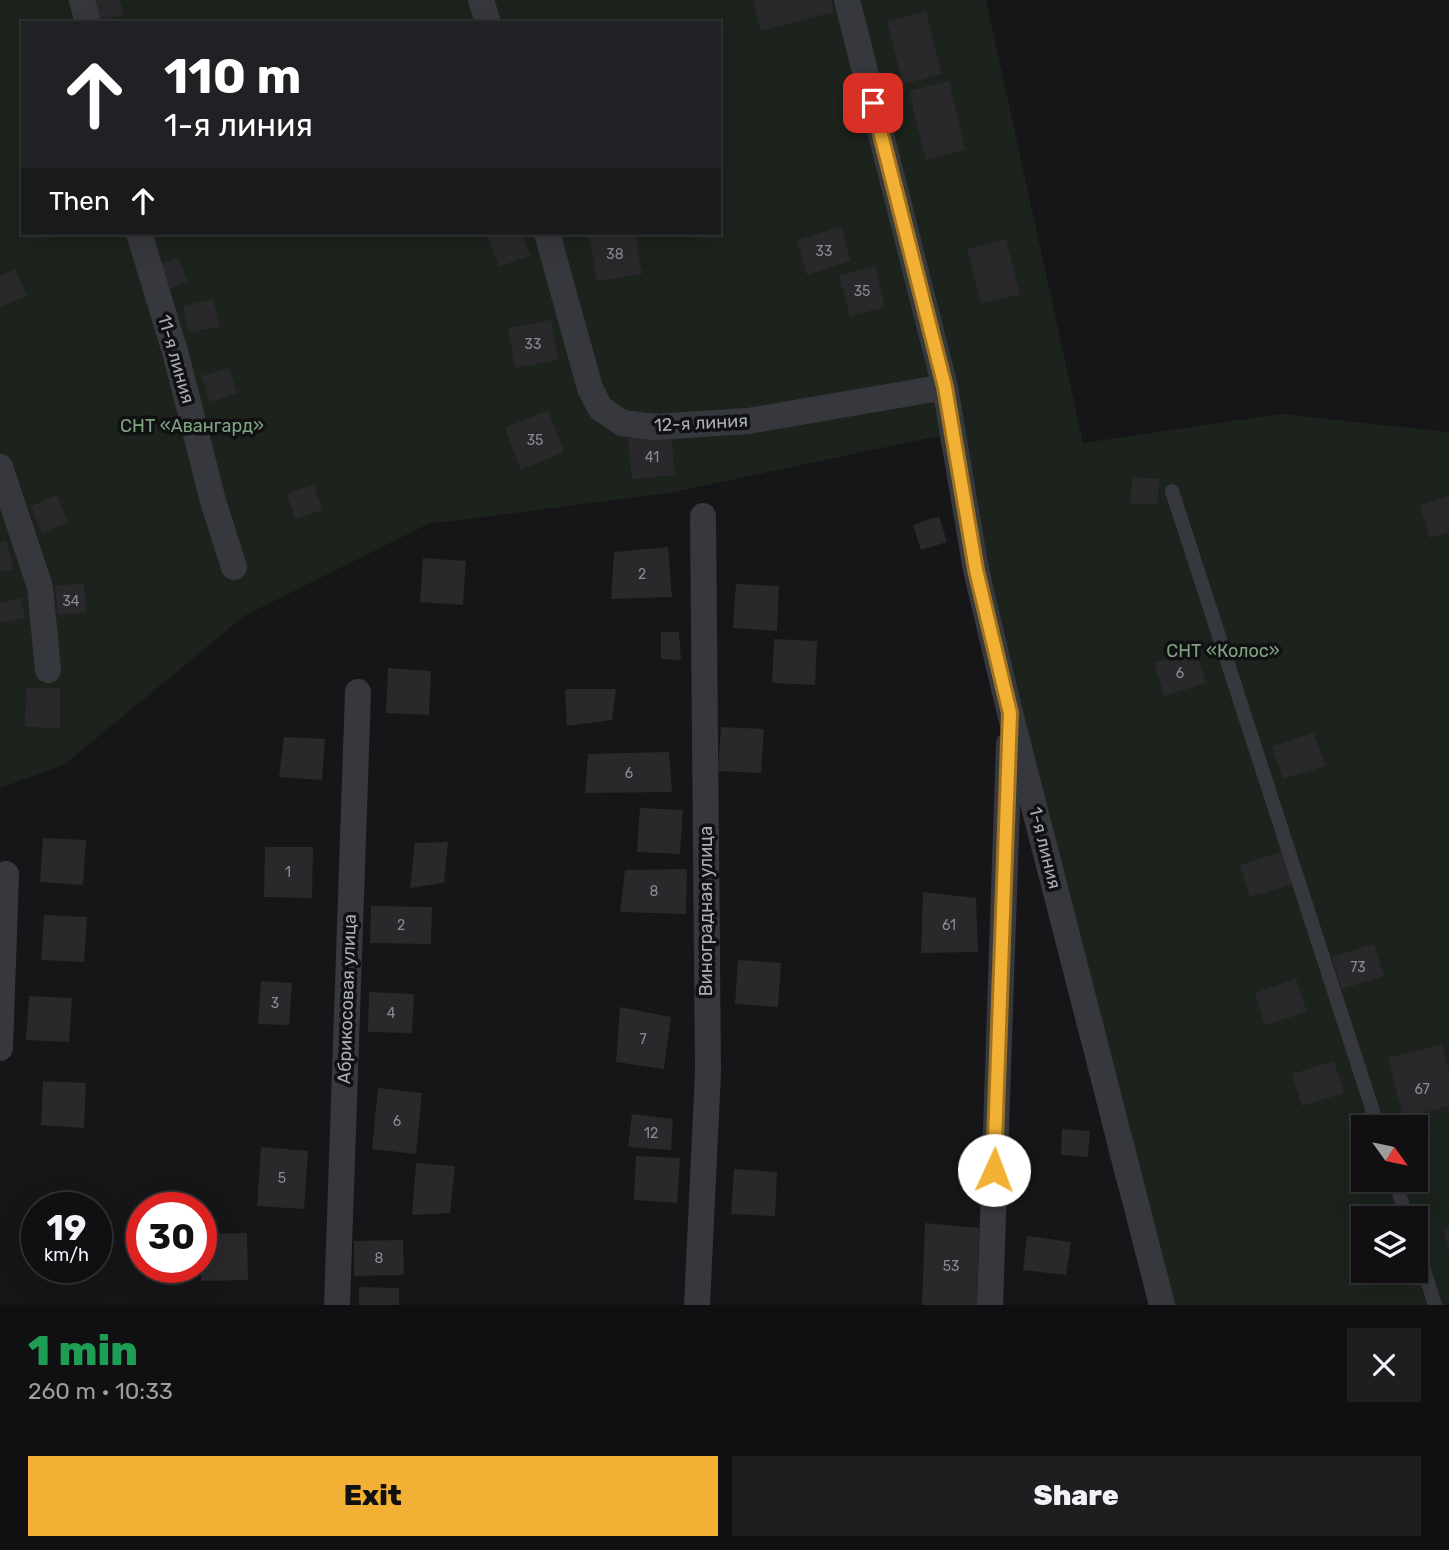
<!DOCTYPE html>
<meta charset="utf-8">
<style>
body{margin:0;font-family:Rubik,sans-serif;background:#1e1e20;color:#f1f3f6;height:100vh;display:flex;flex-direction:column;font-size:26px;white-space:nowrap}
*{box-sizing:border-box;margin:0}
p{font-size:23px;color:#9c9d9f}
.icon{flex:none;width:38px;height:38px;fill:none;stroke:currentColor;stroke-width:2;stroke-linecap:round;stroke-linejoin:round}
.map{position:relative;height:1305px;overflow:hidden}
.details{display:flex;flex-direction:column;background:#101012;flex:1}
.details>*{flex:none}
.top-card{position:absolute;left:21px;top:21px;width:700px;height:214px;border-radius:0px;box-shadow:0 7px 28px #0002,0 0 0 2px #303032;background:#202124;color:#fff;overflow:hidden}
.needle{width:46px;rotate:123deg}
.tools{position:absolute;left:1351px;top:1115px;display:grid;gap:14px}
.tools a{display:grid;place-items:center;width:77px;height:77px;border-radius:0px;background:#101012;box-shadow:0 7px 28px #0002,0 0 0 2px #303032;font-size:35px}
.speed{position:absolute;left:21px;top:1192px;display:flex;gap:14px;font-size:35px;font-weight:700;text-align:center}
.speed>*{display:grid;place-content:center;width:91px;height:91px;border-radius:50%;background:#101012;box-shadow:0 7px 28px #0002,0 0 0 2px #303032;line-height:1}
.speed small{font-size:18px;font-weight:400}
.speed .limit{border:10px solid #d22;background:#fff;color:#111}
.pin{position:absolute;display:grid;place-items:center;width:60px;height:60px;color:#fff;margin:-30px;border-radius:14px;box-shadow:0 4px 10px #0006}
.me{position:absolute;width:77px;margin:-38px;rotate:2deg;stroke-linejoin:round;filter:drop-shadow(0 0 5px #0008)}
.turn{display:flex;align-items:center;gap:24px;height:147px;padding:0 28px;font-size:32px}
.turn .icon{width:91px;height:91px;stroke-width:2.5}
.turn b{display:block;font-size:49px;line-height:60px}
.then{display:flex;align-items:center;height:66px;padding:0 28px;background:#0003;gap:14px;font-size:26px}
.round{display:grid;place-items:center;flex:none;width:74px;height:74px;border-radius:0px;background:#1e1e20}
.headline{display:flex;align-items:center;justify-content:space-between;height:119px;padding:0 28px}
h1{font-size:42px;font-weight:800;line-height:52px;color:#1e9e55}
.primary-button{display:flex;gap:14px;margin-top:auto;padding:14px 28px}
.primary-button a{flex:1;height:80px;border-radius:0px;background:#f2b134;color:#111;font-size:28px;font-weight:800;line-height:80px;text-align:center}
.primary-button a+a{background:#1e1e20;color:#f1f3f6}
.map>svg:first-child{display:block}
.green{fill:#1c231d;fill-rule:evenodd}
.building{fill:#29292c}
.lines{fill:none;stroke-linecap:round;stroke-linejoin:round}
.service{stroke:#37383d;stroke-width:14}
.minor{stroke:#37383d;stroke-width:26}
.route-casing{stroke:#9d7322;stroke-width:18}
.route{stroke:#f2b134;stroke-width:12}
.labels{text-anchor:middle;dominant-baseline:central;stroke-width:7;stroke-linejoin:round;paint-order:stroke}
.number-label{font-size:14px;fill:#888b94}
.street-label{font-size:18px;fill:#a8adb8;stroke:#111113}
.park-label{font-size:18px;fill:#7fa381;stroke:#111113}
</style>
<div class="map">
<svg width="1449" height="1305" viewBox="0 0 1449 1305">
<rect width="100%" height="100%" fill="#161618"/>
<path class="green" d="M0,0H986L1083,443L1281,414L1449,432V1305H1153L1110,1160L939,436L669,493L428,524L244,616L64,765L0,788ZM23,23H719V233H23ZM1363,1127H1416V1180H1363ZM1363,1218H1416V1270H1363Z"/>
<path class="building" d="M90,0H120L124,14L97,22Z
M753,0H831L834,12L761,31Z
M926,11L942,74L903,84L887,21Z
M949,81L965,150L926,160L909,91Z
M841,227L851,261L807,275L797,240Z
M499,233H522L530,256L499,267L488,237Z
M589,233H635L642,274L597,281Z
M1006,239L1020,294L981,304L967,249Z
M179,257L187,282L161,291L153,266Z
M875,266L885,307L850,316L839,275Z
M15,269L27,296L0,307V276Z
M213,299L220,326L189,333L183,306Z
M551,320L558,360L515,368L508,328Z
M229,368L237,393L210,402L202,376Z
M548,410L564,452L521,470L505,428Z
M671,434L675,475L632,479L628,438Z
M1133,477L1160,479L1157,505L1130,503Z
M314,485L322,510L295,519L287,493Z
M57,495L68,522L42,533L31,506Z
M1449,496V532L1430,538L1420,505Z
M939,516L947,542L921,550L913,525Z
M6,541L13,569L0,572V542Z
M668,547L672,597L611,599L614,552Z
M423,558L466,561L463,605L420,602Z
M84,583L86,612L58,615L55,586Z
M736,584L779,586L777,631L733,628Z
M21,598L25,618L0,623V603Z
M661,632H679L681,660L661,659Z
M774,639L817,641L815,685L772,683Z
M1196,650L1206,683L1164,696L1154,663Z
M388,668L431,671L429,715L386,713Z
M26,688H60V728L25,727Z
M565,689H616L612,720L567,726Z
M721,727L764,729L761,773L718,771Z
M1314,733L1325,766L1283,779L1272,746Z
M284,737L325,739L322,780L279,777Z
M669,752L672,792L585,793L588,754Z
M640,808L683,810L680,854L637,852Z
M43,838L86,840L83,885L40,882Z
M448,842L444,883L410,888L415,843Z
M265,847H313L312,898L264,897Z
M1282,852L1292,884L1250,897L1240,865Z
M687,869L686,914L620,912L625,870Z
M923,892L976,898L978,952L921,953Z
M371,906L432,907L431,944L370,943Z
M44,915L87,917L84,962L41,960Z
M1374,944L1384,976L1342,989L1332,957Z
M738,960L781,963L778,1007L735,1004Z
M1296,979L1307,1012L1265,1025L1255,993Z
M261,981L292,983L289,1025L258,1024Z
M369,992L414,994L412,1033L368,1032Z
M29,996L72,998L69,1042L26,1040Z
M620,1007L671,1017L664,1069L616,1062Z
M1442,1044L1449,1072V1106L1403,1118L1388,1058Z
M1334,1061L1344,1093L1302,1106L1292,1074Z
M43,1081L86,1083L84,1128L41,1125Z
M378,1088L422,1093L416,1154L372,1149Z
M632,1114L673,1119L671,1150L628,1147Z
M1062,1129L1090,1131L1088,1157L1061,1155Z
M261,1147L308,1151L304,1209L257,1206Z
M636,1156L680,1158L677,1203L634,1200Z
M416,1163L455,1166L450,1213L412,1215Z
M734,1169L777,1172L775,1216L731,1214Z
M925,1223L979,1228L977,1305H922Z
M1449,1228V1250H1448L1443,1229Z
M247,1233L248,1280L201,1281V1234Z
M1027,1236L1071,1242L1066,1275L1023,1270Z
M403,1240L404,1275L354,1276V1241Z
M359,1287L399,1288V1305H359Z"/>
<g class="lines">
<path class="service" d="M1172,491L1378,1127
M1395,1180L1407,1218
M1416,1244L1435,1305"/>
<path class="minor" d="M82,0L88,23
M481,0L488,23
M847,0L945,387L976,570L1010,713L1162,1305
M139,233L176,355L213,501L234,567
M547,233L590,388L600,408L622,423L655,427L748,421L945,387
M0,467L40,587L48,670
M0,1048L6,874
M337,1305L358,692
M697,1305L708,1072L703,516
M990,1305L1009,744"/>
</g>
<g class="lines">
<defs>
<path id="route" d="M873,103L945,387L976,570L1010,713L994,1170"/>
</defs>
<use href="#route" class="route-casing"/>
<use href="#route" class="route"/>
</g>
<g class="labels">
<g class="number-label">
<text x="824" y="251">33</text>
<text x="615" y="254">38</text>
<text x="862" y="291">35</text>
<text x="533" y="344">33</text>
<text x="535" y="440">35</text>
<text x="652" y="457">41</text>
<text x="642" y="574">2</text>
<text x="71" y="601">34</text>
<text x="1180" y="673">6</text>
<text x="629" y="773">6</text>
<text x="288" y="872">1</text>
<text x="654" y="891">8</text>
<text x="401" y="925">2</text>
<text x="949" y="925">61</text>
<text x="1358" y="967">73</text>
<text x="275" y="1003">3</text>
<text x="391" y="1013">4</text>
<text x="643" y="1039">7</text>
<text x="1422" y="1089">67</text>
<text x="397" y="1121">6</text>
<text x="651" y="1133">12</text>
<text x="282" y="1178">5</text>
<text x="379" y="1258">8</text>
<text x="951" y="1266">53</text>
</g>
<g class="street-label">
<text transform="translate(176 359) rotate(74)">11-я линия</text>
<text transform="translate(701 423) rotate(-3)">12-я линия</text>
<text transform="translate(1045 848) rotate(76)">1-я линия</text>
<text transform="translate(706 911) rotate(-90)">Виноградная улица</text>
<text transform="translate(347 999) rotate(-88)">Абрикосовая улица</text>
</g>
<g class="park-label">
<text x="192" y="426">СНТ «Авангард»</text>
<text x="1223" y="651">СНТ «Колос»</text>
</g>
</g>
</svg>
<div class="tools">
<a><svg class="needle" viewBox="-14 -14 28 28"><path d="M0-13l5 13h-10z" fill="#e53935"/><path d="M0 13l5-13h-10z" fill="#9c9d9f"/></svg></a>
<a><svg class="icon" aria-label="layers" viewBox="0 0 24 24"><path d="M12 4l9 5-9 5-9-5zM3 14l9 5 9-5"/></svg></a>
</div>
<div class="speed"><div>19<small>km/h</small></div><div class="limit">30</div></div>
<div class="pin" style="left:873px;top:103px;background:#d93025"><svg class="icon" aria-label="arrive" viewBox="0 0 24 24"><path d="M6 21V4h12l-3 4 3 4H6"/></svg></div>
<svg class="me" style="left:994px;top:1170px" viewBox="-20 -20 40 40"><circle r="19" fill="#fff"/><path d="M0-13L10 11 0 6-10 11z" fill="#f2b134"/></svg>
<div class="top-card">
<div class="turn"><svg class="icon" aria-label="ahead" viewBox="0 0 24 24"><path d="M12 20V5M6 11l6-6 6 6"/></svg><div><b>110 m</b>1-я линия</div></div>
<div class="then">Then<svg class="icon" aria-label="ahead" viewBox="0 0 24 24"><path d="M12 20V5M6 11l6-6 6 6"/></svg></div>
</div>
</div>
<section class="details">
<div class="headline"><div><h1>1 min</h1><p>260 m · 10:33</p></div><a class="round"><svg class="icon" aria-label="close" viewBox="0 0 24 24"><path d="M6 6l12 12M18 6L6 18"/></svg></a></div>
<div class="primary-button"><a>Exit</a><a>Share</a></div>
</section>
